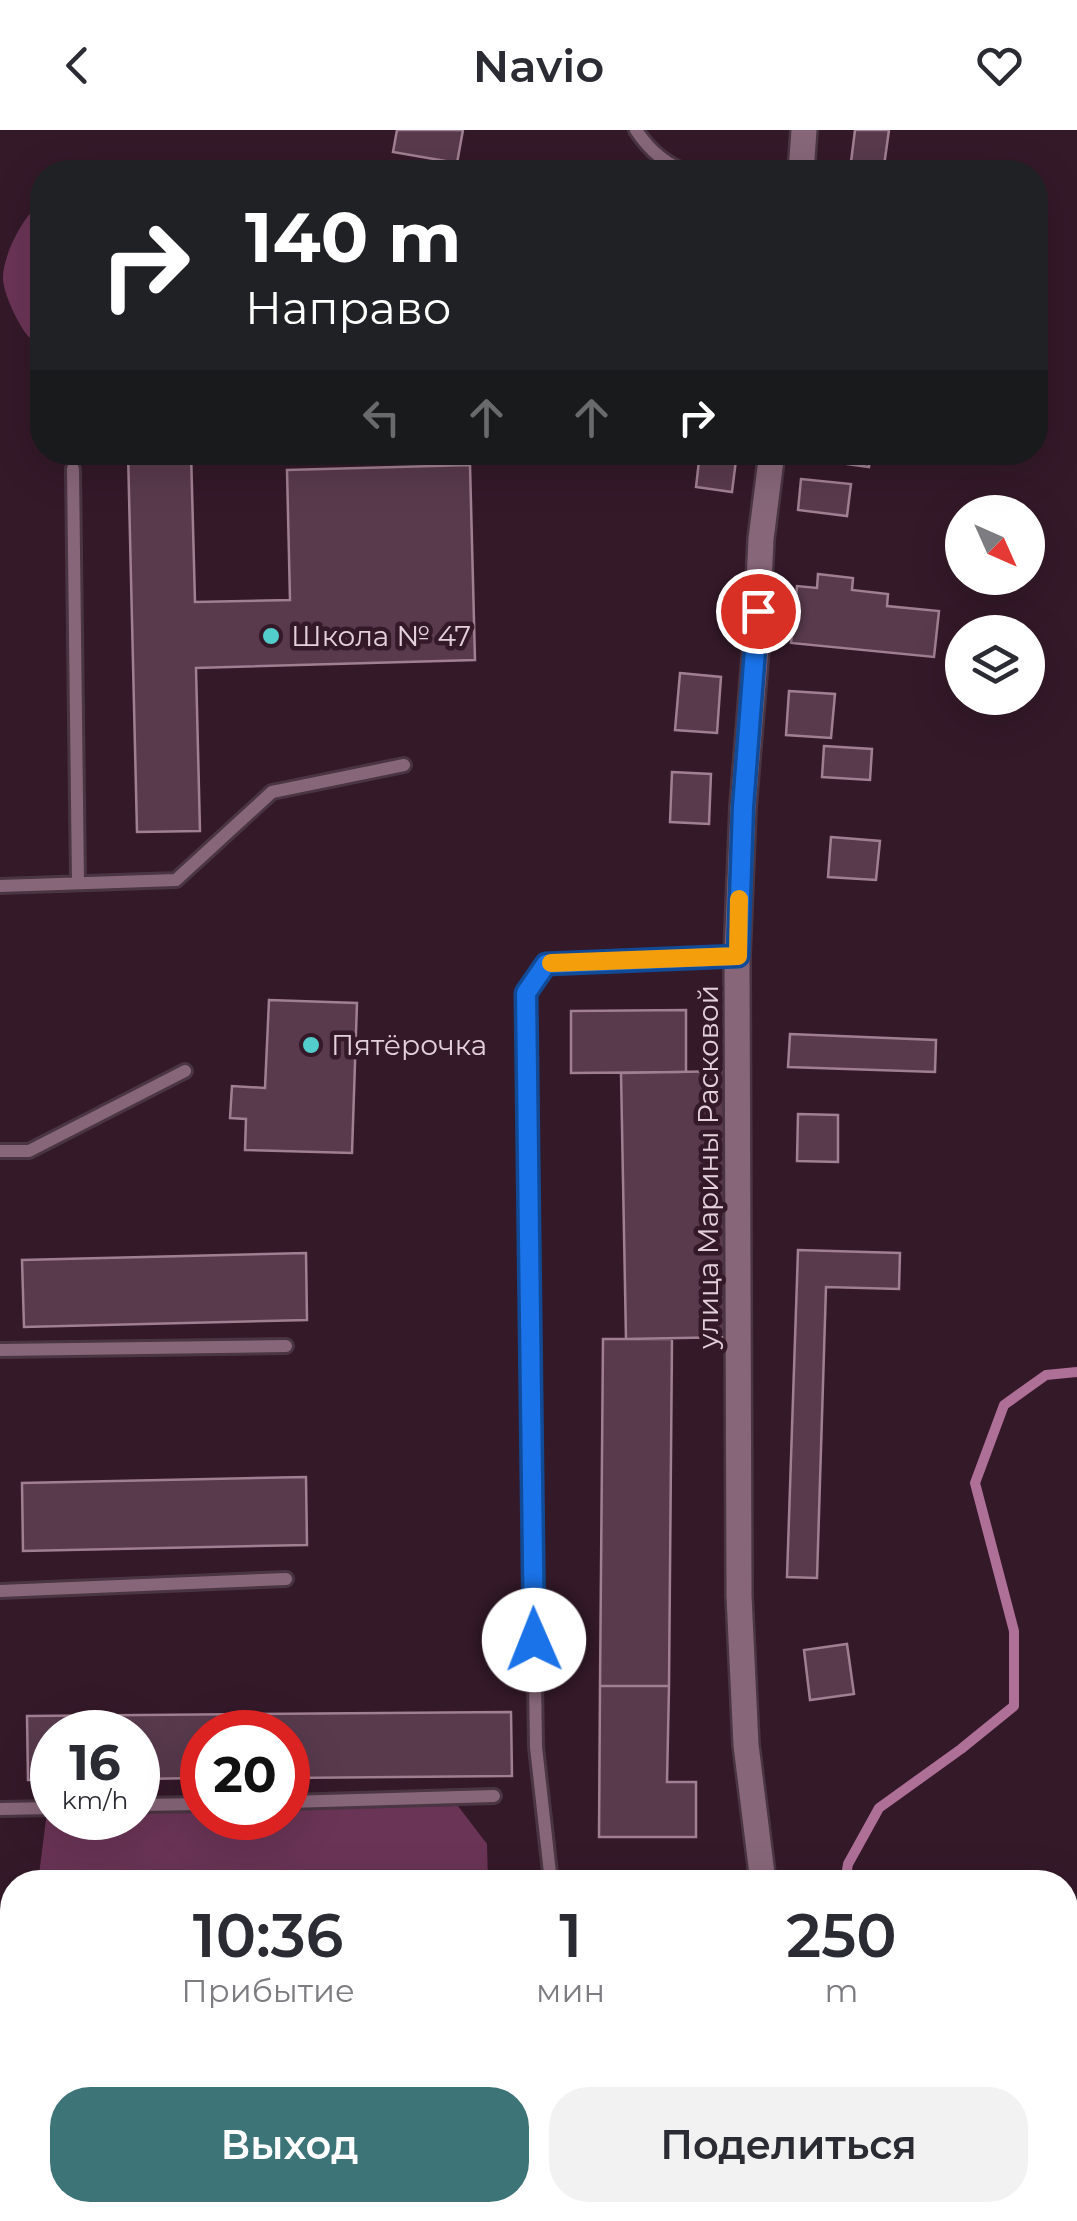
<!DOCTYPE html>
<html lang="ru">
<meta charset="utf-8">
<style>
body{margin:0;font-family:Montserrat,sans-serif;background:#f2f2f3;color:#2b2b33;height:100vh;display:flex;flex-direction:column;font-size:38px;white-space:nowrap}
*{box-sizing:border-box;margin:0}
p{font-size:32px;color:#7c7c81}
.icon{flex:none;width:55px;height:55px;fill:none;stroke:currentColor;stroke-width:2;stroke-linecap:round;stroke-linejoin:round}
.map{position:relative;flex:1;overflow:hidden}
.drawer{position:absolute;left:0px;top:1740px;width:1078px;height:352px;display:flex;flex-direction:column;background:#fff;border-radius:40px 40px 0 0;box-shadow:0 10px 40px #0002}
.drawer>*{flex:none}
.guide{position:absolute;left:30px;top:30px;width:1018px;height:305px;border-radius:40px;box-shadow:0 10px 40px #0002;background:#202124;color:#fff;overflow:hidden}
.needle{width:65px;rotate:135deg}
.fabs{position:absolute;left:945px;top:365px;display:grid;gap:20px}
.fabs a{display:grid;place-items:center;width:100px;height:100px;border-radius:50%;background:#fff;box-shadow:0 10px 40px #0002;font-size:50px}
.speed{position:absolute;left:30px;top:1580px;display:flex;gap:20px;font-size:50px;font-weight:700;text-align:center}
.speed>*{display:grid;place-content:center;width:130px;height:130px;border-radius:50%;background:#fff;box-shadow:0 10px 40px #0002;line-height:1}
.speed small{font-size:25px;font-weight:400}
.speed .limit{border:15px solid #d22;background:#fff;color:#111}
.pin{position:absolute;display:grid;place-items:center;width:85px;height:85px;color:#fff;margin:-42px;border:5px solid #fff;border-radius:50%;box-shadow:0 2px 10px #0007}
.me{position:absolute;width:110px;margin:-55px;rotate:359deg;stroke-linejoin:round;filter:drop-shadow(0 0 8px #0008)}
.turn{display:flex;align-items:center;gap:35px;height:210px;padding:0 50px;font-size:45px}
.turn .icon{width:130px;height:130px;stroke-width:2.5}
.turn b{display:block;font-size:70px;line-height:85px}
.lanes{display:flex;align-items:center;height:95px;padding:0 50px;background:#0003;justify-content:center;gap:50px;direction:ltr}
.lanes .off{opacity:.35}
.eta{display:flex;justify-content:space-evenly;align-items:center;height:170px;text-align:center}
.eta b{font-size:60px;font-weight:600;line-height:70px}
.button{display:flex;gap:20px;margin-top:auto;padding:20px 50px}
.button a{flex:1;height:115px;border-radius:40px;background:#3d7477;color:#fff;font-size:40px;font-weight:600;line-height:115px;text-align:center}
.button a+a{background:#f2f2f3;color:#2b2b33}
header{display:flex;justify-content:space-between;align-items:center;height:130px;padding:0 50px;background:#fff;font-size:45px;font-weight:600}
.map>svg:first-child{display:block}
.green{fill:#6a3456}
.lines{fill:none;stroke-linecap:round;stroke-linejoin:round}
.stream{stroke:#af7098;stroke-width:10}
.building{fill:#583a4c;stroke:#a17f92;stroke-width:2.5}
.lane-casing{stroke:#4a3542;stroke-width:18}
.street-casing{stroke:#4a3542;stroke-width:30}
.lane{stroke:#876679;stroke-width:12}
.street{stroke:#876679;stroke-width:25}
.route-casing{stroke:#114b97;stroke-width:25}
.route{stroke:#1a73e8;stroke-width:18}
.slow{stroke:#f59e0b;stroke-width:18}
.poi-dot{fill:#53cdcb;stroke:#341929;stroke-width:4}
.labels{text-anchor:middle;dominant-baseline:central;stroke-width:9;stroke-linejoin:round;paint-order:stroke}
.poi-label{font-size:28px;fill:#e3d0db;stroke:#341929;text-anchor:start}
.street-label{font-size:28px;fill:#e3d0db;stroke:#341929}
</style>
<header><svg class="icon" aria-label="back" viewBox="0 0 24 24"><path d="M15 5l-7 7 7 7"/></svg>Navio<svg class="icon" aria-label="heart" viewBox="0 0 24 24"><path d="M12 20l-8-8c-3-5 5-10 8-4 3-6 11-1 8 4z"/></svg></header>
<div class="map">
<svg width="1077" height="2091" viewBox="0 0 1077 2091">
<rect width="100%" height="100%" fill="#341929"/>
<path class="green" d="M42,73V216C38,213 33,211 29,207C19,197 3,162 3,149C2,127 24,83 42,73Z
M458,1676L487,1714L488,1752H38L47,1682H52V1688H138V1681L202,1680V1688H288V1679Z
M136,2080H605L625,2091H129Z"/>
<g class="lines">
<path class="stream" d="M845,1752L848,1734L879,1678L961,1619L1014,1576V1501L975,1353L1004,1275L1046,1245L1077,1242
M1065,1960L1077,1954
M637,2091L665,2080"/>
</g>
<path class="building" d="M397,0H463L457,33L393,22Z
M855,0H889L884,36L851,32Z
M128,322H191L195,472L290,470L287,340L470,335L475,530L196,538L200,701L137,702Z
M700,322H737L732,362L696,357Z
M826,322H871L869,337L825,331Z
M801,349L851,354L847,386L798,380Z
M818,444L853,448L852,460L888,464L887,476L939,481L934,527L791,513L797,456L817,458Z
M680,543L721,547L717,603L675,600Z
M789,561L835,564L831,608L786,605Z
M824,616L872,619L870,650L822,647Z
M672,642L711,644L709,694L670,692Z
M831,707L880,711L876,750L828,747Z
M269,870L357,873L352,1023L245,1020L246,989L230,988L232,956L265,958Z
M686,880V942L571,943V881Z
M790,904L936,910L935,942L788,937Z
M729,941L734,1207L626,1209L621,943Z
M798,984L838,985V1032L797,1031Z
M798,1120L900,1123L899,1159L826,1157L817,1448L787,1447Z
M306,1123L307,1190L24,1197L22,1130Z
M603,1209H672L669,1556H600Z
M306,1347L307,1415L23,1421L22,1353Z
M847,1514L854,1564L810,1570L804,1520Z
M600,1556H669L667,1652H696V1707H599Z
M511,1582L512,1646L288,1648V1602H202V1648L138,1649V1602H52V1650H28L27,1586Z"/>
<g class="lines">
<defs>
<path id="lane" d="M636,0C649,20 665,34 687,42
M73,339L78,753
M0,756L176,750L272,662L404,635
M0,1021H29L185,941
M0,1220L286,1216
M0,1461L286,1449
M288,1672L494,1666
M138,1675L202,1674
M0,1679L52,1678
M551,1752L536,1617L525,863L546,834L737,826
M0,2021L12,1985
M0,2054L12,2045"/>
<path id="street" d="M801,42L804,0
M763,1752L746,1615L739,1466L737,826L743,677L756,517L761,409L772,322
M855,2080L858,2091"/>
</defs>
<use href="#lane" class="lane-casing"/>
<use href="#street" class="street-casing"/>
<use href="#lane" class="lane"/>
<use href="#street" class="street"/>
</g>
<g class="lines">
<defs>
<path id="route" d="M534,1510L526,863L546,834L738,826L743,677L758,481"/>
</defs>
<use href="#route" class="route-casing"/>
<use href="#route" class="route"/>
<path class="slow" d="M551,833L738,826L739,769"/>
</g>
<g class="poi-dot">
<circle cx="271" cy="506" r="10"/>
<circle cx="311" cy="915" r="10"/>
</g>
<g class="labels">
<g class="poi-label">
<text x="291" y="506">Школа № 47</text>
<text x="331" y="915">Пятёрочка</text>
</g>
<g class="street-label">
<text transform="translate(708 1037) rotate(-90)">улица Марины Расковой</text>
</g>
</g>
</svg>
<div class="fabs">
<a><svg class="needle" viewBox="-14 -14 28 28"><path d="M0-13l5 13h-10z" fill="#e53935"/><path d="M0 13l5-13h-10z" fill="#7c7c81"/></svg></a>
<a><svg class="icon" aria-label="layers" viewBox="0 0 24 24"><path d="M12 4l9 5-9 5-9-5zM3 14l9 5 9-5"/></svg></a>
</div>
<div class="speed"><div>16<small>km/h</small></div><div class="limit">20</div></div>
<div class="pin" style="left:758px;top:481px;background:#d93025"><svg class="icon" aria-label="arrive" viewBox="0 0 24 24"><path d="M6 21V4h12l-3 4 3 4H6"/></svg></div>
<svg class="me" style="left:534px;top:1510px" viewBox="-20 -20 40 40"><circle r="19" fill="#fff"/><path d="M0-13L10 11 0 6-10 11z" fill="#1a73e8"/></svg>
<div class="guide">
<div class="turn"><svg class="icon" aria-label="right" viewBox="0 0 24 24"><path d="M7 20v-9h11M14 6l5 5-5 5"/></svg><div><b>140 m</b>Направо</div></div>
<div class="lanes"><svg class="icon off" aria-label="left" viewBox="0 0 24 24"><path d="M17 20v-9H6M10 6l-5 5 5 5"/></svg><svg class="icon off" aria-label="ahead" viewBox="0 0 24 24"><path d="M12 20V5M6 11l6-6 6 6"/></svg><svg class="icon off" aria-label="ahead" viewBox="0 0 24 24"><path d="M12 20V5M6 11l6-6 6 6"/></svg><svg class="icon" aria-label="right" viewBox="0 0 24 24"><path d="M7 20v-9h11M14 6l5 5-5 5"/></svg></div>
</div>
<section class="drawer">
<div class="eta">
<div><b>10:36</b><p>Прибытие</p></div>
<div><b>1</b><p>мин</p></div>
<div><b>250</b><p>m</p></div>
</div>
<div class="button"><a>Выход</a><a>Поделиться</a></div>
</section>
</div>
